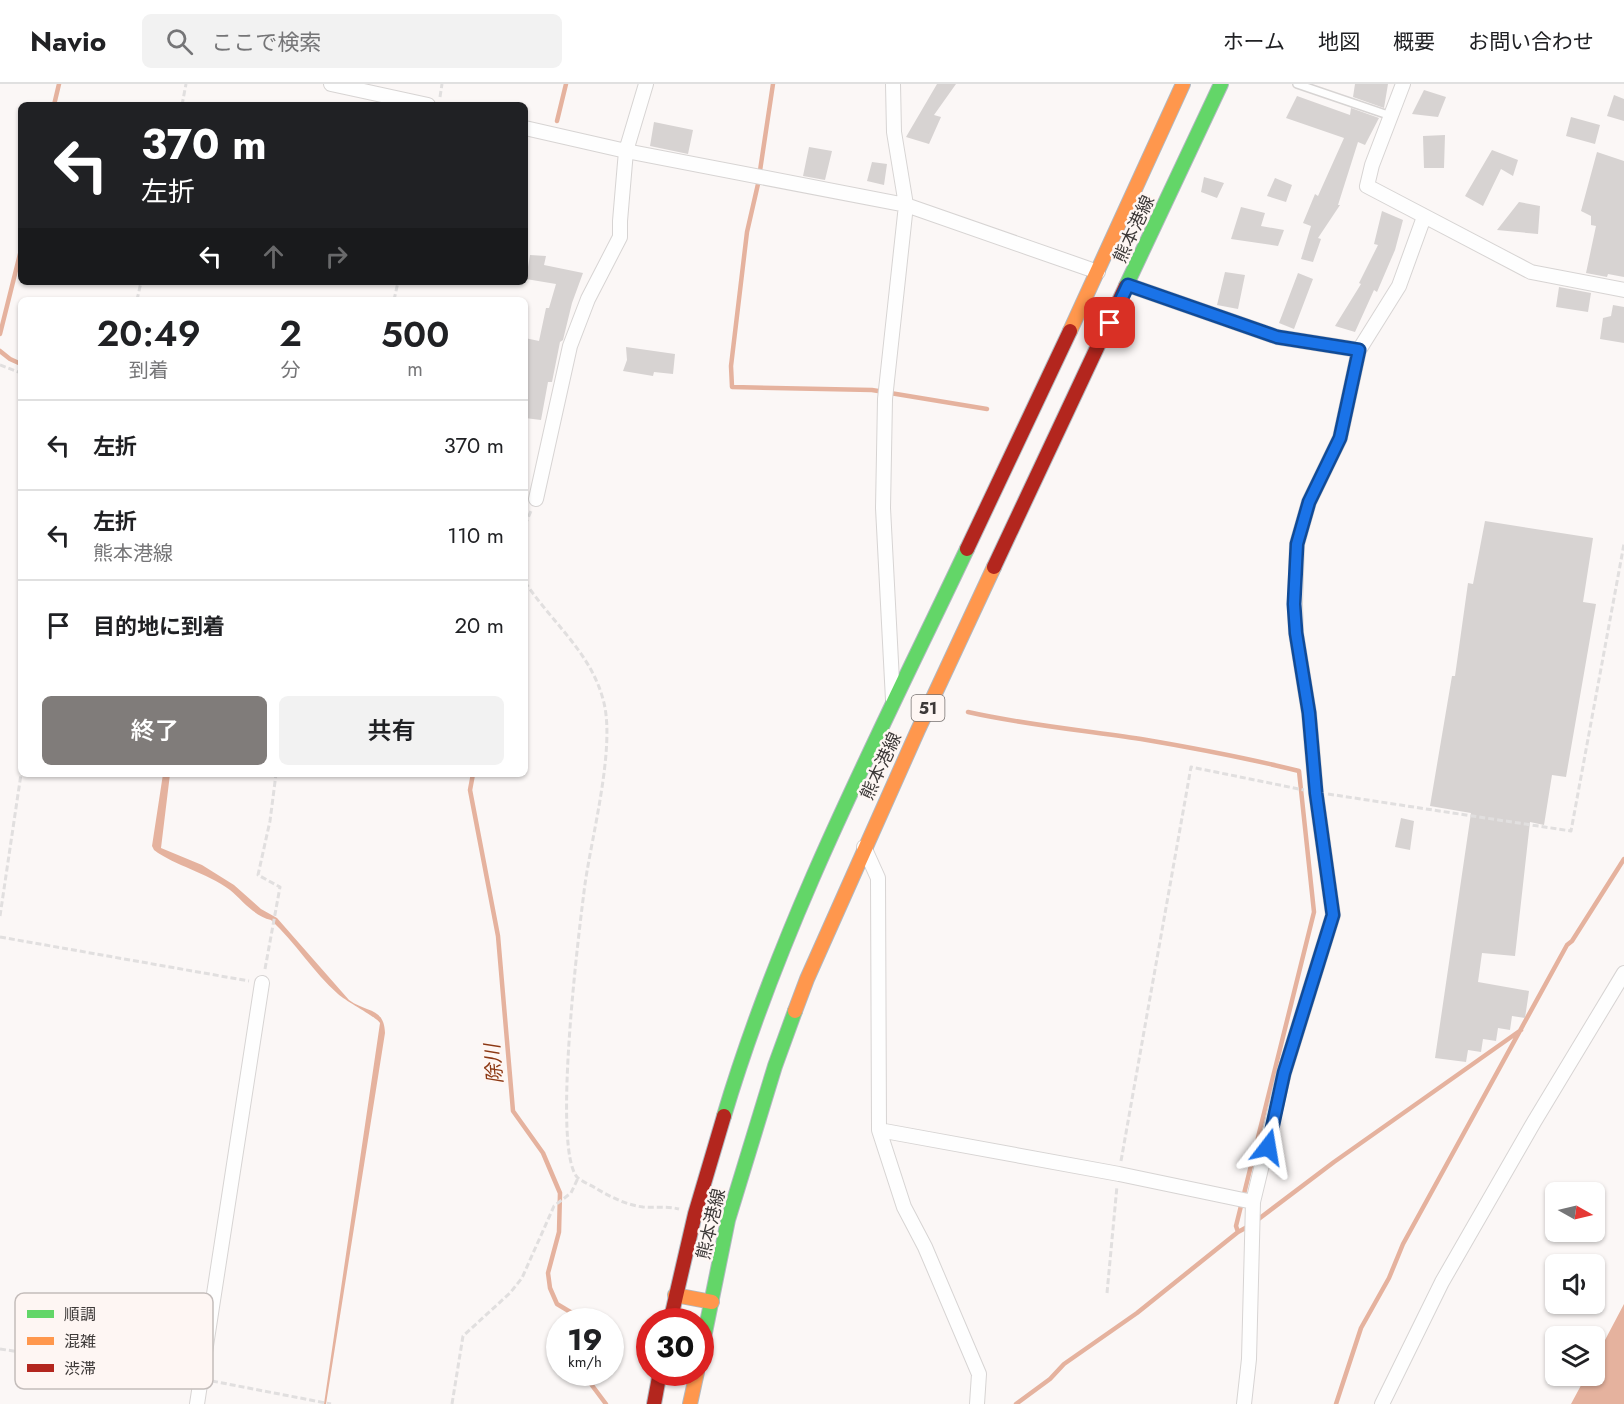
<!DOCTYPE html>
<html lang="ja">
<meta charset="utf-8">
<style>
body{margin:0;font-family:Jost,"Noto Sans JP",sans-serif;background:#f2f2f2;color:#202124;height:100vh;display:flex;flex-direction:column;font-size:22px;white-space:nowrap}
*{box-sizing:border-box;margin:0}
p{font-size:20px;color:#757577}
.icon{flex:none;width:33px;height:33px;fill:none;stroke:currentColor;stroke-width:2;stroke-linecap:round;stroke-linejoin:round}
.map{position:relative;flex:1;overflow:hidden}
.panel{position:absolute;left:18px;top:213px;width:510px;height:480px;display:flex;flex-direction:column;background:#fff;border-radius:9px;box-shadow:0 2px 4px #0004}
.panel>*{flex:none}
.banner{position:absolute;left:18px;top:18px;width:510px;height:183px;border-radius:9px;box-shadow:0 2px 4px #0004;background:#202124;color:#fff;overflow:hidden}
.needle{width:39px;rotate:98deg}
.fabs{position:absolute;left:1545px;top:1098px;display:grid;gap:12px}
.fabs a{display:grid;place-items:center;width:60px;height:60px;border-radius:9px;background:#fff;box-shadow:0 2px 4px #0004;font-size:30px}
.speed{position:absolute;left:546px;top:1224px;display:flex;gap:12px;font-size:30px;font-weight:700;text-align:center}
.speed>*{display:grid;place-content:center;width:78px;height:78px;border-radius:50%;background:#fff;box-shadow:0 2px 4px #0004;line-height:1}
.speed small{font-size:15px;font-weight:400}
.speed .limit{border:9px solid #d22;background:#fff;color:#111}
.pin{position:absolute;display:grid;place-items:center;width:51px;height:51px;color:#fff;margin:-26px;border-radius:12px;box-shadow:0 3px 9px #0006}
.me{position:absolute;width:66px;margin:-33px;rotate:14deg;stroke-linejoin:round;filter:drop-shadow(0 0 4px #0008)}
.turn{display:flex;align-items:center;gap:21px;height:126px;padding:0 24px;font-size:27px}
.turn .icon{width:78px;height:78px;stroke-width:2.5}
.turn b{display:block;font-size:42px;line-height:51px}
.lanes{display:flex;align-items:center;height:57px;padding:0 24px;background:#0003;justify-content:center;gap:30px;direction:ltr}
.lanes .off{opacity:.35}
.eta{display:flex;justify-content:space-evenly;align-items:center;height:102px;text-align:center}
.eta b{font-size:36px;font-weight:600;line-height:42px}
.button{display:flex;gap:12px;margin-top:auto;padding:12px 24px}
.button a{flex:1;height:69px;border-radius:9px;background:#807c7a;color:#fff;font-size:24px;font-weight:600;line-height:69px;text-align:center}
.button a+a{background:#f2f2f2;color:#202124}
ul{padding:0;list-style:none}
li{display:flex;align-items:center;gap:18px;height:90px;padding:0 24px;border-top:2px solid #e0e0e0}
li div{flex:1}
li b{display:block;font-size:22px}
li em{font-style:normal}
header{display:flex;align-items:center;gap:36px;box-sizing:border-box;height:84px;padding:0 30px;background:#fff;border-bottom:2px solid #e0e0e0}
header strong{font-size:28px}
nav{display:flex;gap:33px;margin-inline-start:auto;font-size:21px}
.search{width:420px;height:54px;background:#f2f2f2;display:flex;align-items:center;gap:15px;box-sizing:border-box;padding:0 21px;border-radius:9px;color:#757577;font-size:22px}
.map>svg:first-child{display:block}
.water{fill:#e5b29e}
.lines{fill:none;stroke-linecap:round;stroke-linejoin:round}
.stream{stroke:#e5b29e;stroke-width:4.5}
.building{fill:#d7d3d2}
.lane-casing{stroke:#d7d4d3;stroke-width:10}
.street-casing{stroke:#d7d4d3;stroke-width:16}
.fast-casing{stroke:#b1b8c0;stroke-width:16}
.slow-casing{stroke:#b1b8c0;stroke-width:16}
.jam-casing{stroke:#b1b8c0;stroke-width:16}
.path{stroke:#e1dfdf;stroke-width:3;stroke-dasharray:6 3;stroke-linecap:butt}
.lane{stroke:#fefefe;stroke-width:7}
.street{stroke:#fefefe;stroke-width:14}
.fast{stroke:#63d668;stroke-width:14}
.slow{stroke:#ff974d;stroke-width:14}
.jam{stroke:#b3261e;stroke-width:14}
.route-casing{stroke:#114b97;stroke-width:15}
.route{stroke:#1a73e8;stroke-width:10}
.labels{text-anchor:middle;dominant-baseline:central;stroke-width:5;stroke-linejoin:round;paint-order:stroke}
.shield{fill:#fef6f3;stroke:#777270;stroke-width:1.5}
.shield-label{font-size:16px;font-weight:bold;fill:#3d3938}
.street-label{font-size:18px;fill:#3d3938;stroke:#fef6f3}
.water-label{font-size:20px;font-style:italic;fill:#8c3813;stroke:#fef6f3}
.key{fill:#fef6f3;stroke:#c4bdbb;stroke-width:1.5}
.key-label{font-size:16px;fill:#3d3938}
</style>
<header>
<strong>Navio</strong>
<div class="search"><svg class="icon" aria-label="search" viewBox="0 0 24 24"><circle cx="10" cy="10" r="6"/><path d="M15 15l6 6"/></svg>ここで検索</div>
<nav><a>ホーム</a><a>地図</a><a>概要</a><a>お問い合わせ</a></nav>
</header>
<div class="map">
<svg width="1624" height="1320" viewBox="0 0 1624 1320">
<rect width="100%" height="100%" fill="#fbf7f6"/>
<path class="water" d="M163,690H170L161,764L202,781L234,801L261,825L277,834L349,916C367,929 384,923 385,949L326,1320H324L380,939C378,934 347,918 338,910C313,888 296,859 271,836C254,832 243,817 230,806C206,788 175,782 154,766L152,762Z
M1624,1220V1320H1571L1586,1292H1594L1595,1275Z"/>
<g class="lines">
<path class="stream" d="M773,0L758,100L747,148L731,282L732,303L872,306L987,325
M54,21L59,0
M557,37L566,0
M0,250L21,166
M0,267L10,275L21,280
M968,628C1025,641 1083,646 1141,655C1194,664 1247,674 1299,687L1314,828L1236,1142L1238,1148
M473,690L470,706L498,852L513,1027L543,1069L560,1109L559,1148L548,1189L550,1204L557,1220L587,1238
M1256,1137L1334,1078L1521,946
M586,1288L591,1300L606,1320
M1016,1320L1050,1295L1064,1280L1137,1229L1238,1148L1249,1142
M1336,1320L1361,1244L1389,1194L1403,1160L1567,861L1572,857L1624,775"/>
</g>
<path class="building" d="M937,0H956L934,31L941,33L929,60L906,53Z
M1355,0H1388L1384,24L1353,13Z
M1424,6L1446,13L1438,33L1412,30Z
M1614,11L1624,15V37L1607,32Z
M1297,12L1350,31L1351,24L1379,34L1365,61L1358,58L1338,121H1340L1318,154L1321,155L1313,178L1301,175L1311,142L1303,139L1315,110L1318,112L1344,54L1286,34Z
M1571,33L1600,41L1595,60L1566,52Z
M654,38L693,46L688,70L650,62Z
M1445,51L1444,84H1424L1423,52Z
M809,63L832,67L825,96L803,92Z
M1492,66L1518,76L1513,92L1501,85L1483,122L1465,112Z
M1597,68L1624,77V193L1608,190L1607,193L1586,189L1596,142L1591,141V132L1581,127Z
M872,78L887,80L884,101L867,97Z
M1204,93L1224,99L1217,114L1201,108Z
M1275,94L1292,101L1286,118L1267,112Z
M1519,118L1540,122L1538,150L1497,146Z
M1241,123L1265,129L1261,142L1284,146L1278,162L1231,155Z
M1382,127L1403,136L1395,166L1377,208L1374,206L1355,248L1335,242L1361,200L1359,199L1378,161L1374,160Z
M530,171L546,172L544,181L583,189L572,219L563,256L560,258L552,298H548L541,336L525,334V254L539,257L546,224H549L556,200L526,195Z
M1225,188L1245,191L1238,225L1217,221Z
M1298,189L1313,195L1294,245L1279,239Z
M1559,203L1591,209L1588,228L1556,223Z
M1613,221L1624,223V259L1600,255L1603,234L1611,232Z
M626,263L675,270L673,290L654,288L653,292L623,287L627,276Z
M1485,437L1593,454L1583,518L1596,520L1566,693L1552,691L1544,741L1530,738L1515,872L1482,869L1478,898L1529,907L1525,934L1512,932L1510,946L1498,944L1496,957L1483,955L1481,968L1468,966L1466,978L1435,974L1471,729L1430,722L1452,592H1455L1468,499L1473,500Z
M1401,734L1414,737L1410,766L1395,763Z"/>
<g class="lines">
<defs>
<path id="lane" d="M1297,0L1391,32"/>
<path id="street" d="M331,0L428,21
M893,0L894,48L906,121L885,315L883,424L893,616
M1403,0L1372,81L1367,102L1531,188L1624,206
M525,44L626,67L906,121L1098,188
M1128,201L1277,253L1359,266
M536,415L570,262L588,215L620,153V137L626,67L646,0
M864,763L878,794L879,1046L904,1123L925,1163L979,1290L977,1320
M879,1046L1119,1090L1253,1118
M197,1320L262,899
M1244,1320L1249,1275L1253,1118L1284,989L1333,831L1316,709L1309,629L1296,549L1295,520L1297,460L1309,418L1340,354L1359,266L1399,202L1424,133
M1382,1320L1442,1198L1534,1038L1624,889"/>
<path id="fast" d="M1126,202L1221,0
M724,1032C783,834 879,651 967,465
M700,1273L728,1136L775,982L795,927"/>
<path id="slow" d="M1070,247L1183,0
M795,927L807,895L918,646L994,483
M675,1211L712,1218
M690,1320L697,1288"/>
<path id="jam" d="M967,465L1070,247
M994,483L1126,202
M670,1238L695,1130L724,1032
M654,1320L660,1288"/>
</defs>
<use href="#lane" class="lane-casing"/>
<use href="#street" class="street-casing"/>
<use href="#fast" class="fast-casing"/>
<use href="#slow" class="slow-casing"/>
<use href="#jam" class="jam-casing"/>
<path class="path" d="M440,13L442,0
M182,21L186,0
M137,216L141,198
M394,216L398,198
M0,281L21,289
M525,441L531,427
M525,498C552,539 592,569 604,619C615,665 592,751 585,800C579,846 552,1063 577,1093C582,1098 591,1101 597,1105C611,1113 626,1121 643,1123C655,1124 667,1122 679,1125
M1328,710L1571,747L1624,460
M0,832L21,690
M0,853L249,897
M265,885L280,803L258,791L270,737L276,690
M1121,1077L1191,683L1304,706
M1107,1209L1117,1102
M0,1265L188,1293
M212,1297L331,1320
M452,1320L463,1252L510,1209L522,1194L554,1122L571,1109L578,1094"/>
<use href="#lane" class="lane"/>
<use href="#street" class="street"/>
<use href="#fast" class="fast"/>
<use href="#slow" class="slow"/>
<use href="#jam" class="jam"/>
</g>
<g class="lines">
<defs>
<path id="route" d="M1110,239L1128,201L1277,253L1359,266L1340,354L1309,418L1297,460L1294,520L1296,549L1309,629L1316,709L1333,831L1284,989L1268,1063"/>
</defs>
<use href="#route" class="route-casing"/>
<use href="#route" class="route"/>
</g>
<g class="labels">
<rect class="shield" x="911.5" y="611" width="33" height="26" rx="4.5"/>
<g class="shield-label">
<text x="928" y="624">51</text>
</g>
<g class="street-label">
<text transform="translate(1134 145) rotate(-65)">熊本港線</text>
<text transform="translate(881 682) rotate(-65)">熊本港線</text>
<text transform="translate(711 1140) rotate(-77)">熊本港線</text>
</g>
<g class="water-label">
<text transform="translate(494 980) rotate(-95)">除川</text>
</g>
</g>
<rect x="15" y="1209" width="198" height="96" rx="9" class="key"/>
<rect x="27" y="1226" width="27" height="8" fill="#63d668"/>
<rect x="27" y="1253" width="27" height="8" fill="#ff974d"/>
<rect x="27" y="1280" width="27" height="8" fill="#b3261e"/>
<g class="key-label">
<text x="64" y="1236">順調</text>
<text x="64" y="1263">混雑</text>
<text x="64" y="1290">渋滞</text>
</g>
</svg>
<div class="fabs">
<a><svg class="needle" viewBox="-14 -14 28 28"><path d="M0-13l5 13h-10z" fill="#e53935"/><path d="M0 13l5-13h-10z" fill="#757577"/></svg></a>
<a><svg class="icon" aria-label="sound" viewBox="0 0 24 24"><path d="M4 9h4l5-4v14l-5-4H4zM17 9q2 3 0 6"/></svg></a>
<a><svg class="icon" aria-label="layers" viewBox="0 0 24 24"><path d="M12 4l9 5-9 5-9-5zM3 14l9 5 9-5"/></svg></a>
</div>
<div class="speed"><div>19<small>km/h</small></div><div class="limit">30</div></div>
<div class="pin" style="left:1110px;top:239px;background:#d93025"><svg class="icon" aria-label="arrive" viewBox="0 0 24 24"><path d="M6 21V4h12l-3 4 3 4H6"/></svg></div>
<svg class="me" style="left:1268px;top:1063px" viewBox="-20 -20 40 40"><path d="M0-17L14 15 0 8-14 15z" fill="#1a73e8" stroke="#fff" stroke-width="4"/></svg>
<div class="banner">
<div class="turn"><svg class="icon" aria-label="left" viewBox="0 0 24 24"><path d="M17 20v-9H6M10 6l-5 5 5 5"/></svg><div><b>370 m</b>左折</div></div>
<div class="lanes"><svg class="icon" aria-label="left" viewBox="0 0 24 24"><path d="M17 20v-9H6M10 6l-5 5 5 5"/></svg><svg class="icon off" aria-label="ahead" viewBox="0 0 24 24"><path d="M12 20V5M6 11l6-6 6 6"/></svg><svg class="icon off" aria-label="right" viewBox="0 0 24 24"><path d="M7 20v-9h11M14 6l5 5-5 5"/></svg></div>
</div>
<section class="panel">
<div class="eta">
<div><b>20:49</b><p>到着</p></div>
<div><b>2</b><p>分</p></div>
<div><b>500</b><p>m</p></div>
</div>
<ul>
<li><svg class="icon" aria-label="left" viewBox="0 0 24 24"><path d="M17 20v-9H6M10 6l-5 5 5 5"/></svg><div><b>左折</b></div><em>370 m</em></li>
<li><svg class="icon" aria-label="left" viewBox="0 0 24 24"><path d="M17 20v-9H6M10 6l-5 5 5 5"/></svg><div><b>左折</b><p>熊本港線</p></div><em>110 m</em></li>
<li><svg class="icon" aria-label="arrive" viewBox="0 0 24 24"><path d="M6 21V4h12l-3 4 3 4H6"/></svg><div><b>目的地に到着</b></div><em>20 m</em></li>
</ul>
<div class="button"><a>終了</a><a>共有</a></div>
</section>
</div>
